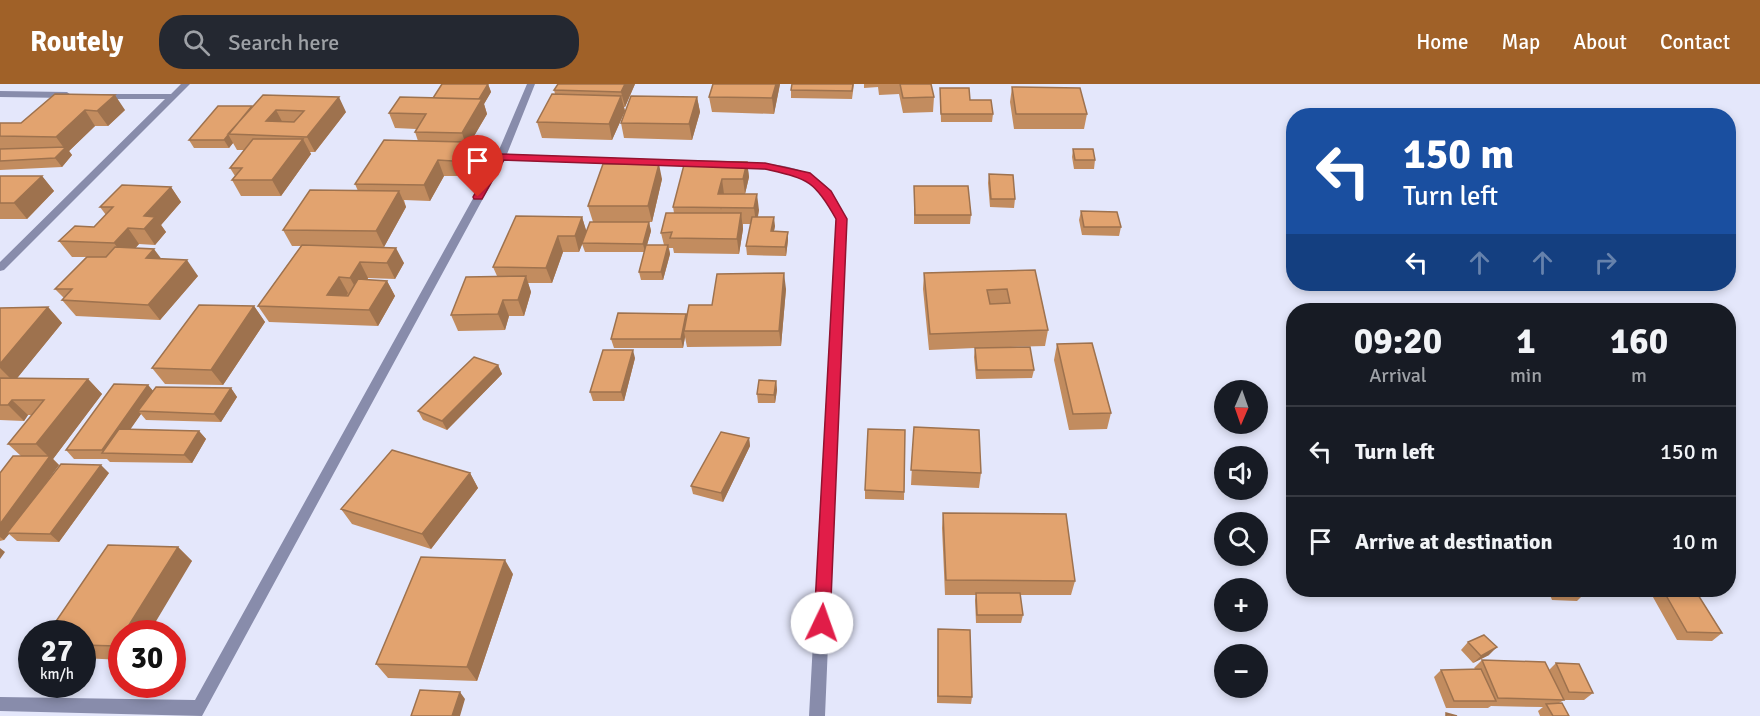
<!DOCTYPE html>
<meta charset="utf-8">
<style>
body{margin:0;font-family:Signika,sans-serif;background:#242831;color:#f1f3f6;height:100vh;display:flex;flex-direction:column;font-size:22px;white-space:nowrap}
*{box-sizing:border-box;margin:0}
p{font-size:20px;color:#9ea1a6}
.icon{flex:none;width:33px;height:33px;fill:none;stroke:currentColor;stroke-width:2;stroke-linecap:round;stroke-linejoin:round}
.map{position:relative;flex:1;overflow:hidden}
.side{position:absolute;left:1286px;top:219px;width:450px;height:294px;display:flex;flex-direction:column;background:#171b24;border-radius:24px;box-shadow:0 3px 9px #0003}
.side>*{flex:none}
.guide{position:absolute;left:1286px;top:24px;width:450px;height:183px;border-radius:24px;box-shadow:0 3px 9px #0003;background:#1a4fa0;color:#fff;overflow:hidden}
.needle{width:39px;rotate:182deg}
.tools{position:absolute;left:1214px;top:296px;display:grid;gap:12px}
.tools a{display:grid;place-items:center;width:54px;height:54px;border-radius:50%;background:#171b24;box-shadow:0 3px 9px #0003;font-size:30px}
.speed{position:absolute;left:18px;top:536px;display:flex;gap:12px;font-size:30px;font-weight:700;text-align:center}
.speed>*{display:grid;place-content:center;width:78px;height:78px;border-radius:50%;background:#171b24;box-shadow:0 3px 9px #0003;line-height:1}
.speed small{font-size:15px;font-weight:400}
.speed .limit{border:9px solid #d22;background:#fff;color:#111}
.pin{position:absolute;display:grid;place-items:center;width:51px;height:51px;color:#fff;margin:-62px -26px;border-radius:50% 50% 50% 0;rotate:-45deg;box-shadow:0 0 6px #0007}
.pin .icon{rotate:45deg}
.me{position:absolute;width:66px;margin:-33px;rotate:3deg;stroke-linejoin:round;filter:drop-shadow(0 0 4px #0008)}
.turn{display:flex;align-items:center;gap:21px;height:126px;padding:0 18px;font-size:27px}
.turn .icon{width:78px;height:78px;stroke-width:2.5}
.turn b{display:block;font-size:42px;line-height:51px}
.lanes{display:flex;align-items:center;height:57px;padding:0 18px;background:#0003;justify-content:center;gap:30px;direction:ltr}
.lanes .off{opacity:.35}
.eta{display:flex;justify-content:space-evenly;align-items:center;height:102px;text-align:center}
.eta b{font-size:36px;font-weight:800;line-height:42px}
ul{padding:0;list-style:none}
li{display:flex;align-items:center;gap:18px;height:90px;padding:0 18px;border-top:2px solid #363941}
li div{flex:1}
li b{display:block;font-size:22px}
li em{font-style:normal}
header{display:flex;align-items:center;gap:36px;box-sizing:border-box;height:84px;padding:0 30px;background:#a06128;color:#fff}
header strong{font-size:28px}
nav{display:flex;gap:33px;margin-inline-start:auto;font-size:21px}
.search{width:420px;height:54px;background:#242831;display:flex;align-items:center;gap:15px;box-sizing:border-box;padding:0 21px;border-radius:24px;color:#9ea1a6;font-size:22px}
.map>svg:first-child{display:block}
.lines{fill:none;stroke-linecap:round;stroke-linejoin:round}
.street{fill:#888cab;fill-rule:evenodd}
.wall{fill:#c28c5f}
.shaded-wall{fill:#9e724e}
.building{fill:#e2a36f;stroke:#9e724e;stroke-width:1.5;fill-rule:evenodd}
.route{fill:#e11d48;stroke:#92132f;stroke-width:1.5}
</style>
<header>
<strong>Routely</strong>
<div class="search"><svg class="icon" aria-label="search" viewBox="0 0 24 24"><circle cx="10" cy="10" r="6"/><path d="M15 15l6 6"/></svg>Search here</div>
<nav><a>Home</a><a>Map</a><a>About</a><a>Contact</a></nav>
</header>
<div class="map">
<svg width="1760" height="632" viewBox="0 0 1760 632">
<rect width="100%" height="100%" fill="#e4e7fb"/>
<g class="lines">
<path class="street" d="M181,0H190L4,186L0,187V178L165,15H99L96,14V10H171Z
M527,0H535L507,70L700,77L705,80L700,83L504,76L202,632L0,627V613L195,616L496,73Z
M0,7L67,8L71,11L67,14L0,13Z
M733,78C767,79 811,79 833,110C838,118 842,127 846,135L825,632H809L836,135C817,97 801,88 758,85C749,84 739,85 730,83L728,81Z"/>
</g>
<path class="wall" d="M488,0L491,8L484,20L487,30L467,64H466L469,73L459,92H444L430,117L404,116L406,123L384,163L404,179L395,195L368,194L367,196L387,197L395,212L378,242L269,238L258,222L301,162H292L283,146L358,107L355,100L418,57L415,48L416,45L395,44L389,29L433,14Z
M635,0L625,23H624L625,27L612,56L542,54L537,38L555,10L554,6Z
M713,0H780L774,30L712,28L709,13Z
M792,0H854L852,15L791,14V6Z
M864,0H931L934,13L933,28L903,29L899,10L879,11L878,3L864,4Z
M1012,3L1087,30L1084,45H1014L1010,18Z
M940,4L970,16L993,30L992,38H941Z
M55,10L125,26L108,42H95L69,67L72,71L62,83L0,86V39H21Z
M697,13L700,28L692,56L624,54L621,39Z
M252,22V23L346,28L315,68H310L311,70L281,112H241L232,96L235,92L230,84L244,66H237L233,59L229,64H194L189,56Z
M1073,65L1095,76L1094,85H1074L1072,73Z
M747,78L749,93L745,110L759,126L758,133L775,142L774,147L788,156L786,172L747,171L746,162L751,140H743V145L739,170L674,169L673,164H669L670,170L663,196H641L639,188L644,168H585L582,160L579,168H563L552,199H528L531,208L524,232H509L505,246L458,247L451,231L497,192L493,183L582,133L586,147L593,138L588,122L662,95L652,138H638H649L651,147L647,161H664L661,149L674,129L673,123Z
M989,90L1015,115L1014,124L990,123L988,99Z
M0,92H42L54,107L27,135H0Z
M914,102L971,131L970,140H914Z
M171,103L181,118L161,141L166,148L155,161L139,160L135,164L161,175L198,192L160,236L76,232L62,216L64,214L55,205L86,173H72L59,157L94,143L106,131L100,123Z
M1081,127L1121,143L1119,152L1082,151L1079,136Z
M1035,186L1048,246L1045,262L977,264L1034,286L1032,294L976,295L974,273L975,264L929,266L923,205L924,189Z
M786,205L781,262L687,263L685,253L683,264H614L611,255L686,230L687,232L712,221Z
M254,222L265,238L223,301L165,300L152,284Z
M48,223L62,239L17,294L88,295L102,310L53,375L59,381L43,402L109,389L59,458L17,457L9,450L4,456L0,457V389L21,372L8,360L32,331H28L24,337L0,336V224Z
M1057,260L1111,329L1107,345L1069,346L1054,276Z
M635,274L624,317H593L590,308Z
M498,281L502,290L447,346L423,336L418,327Z
M776,297L777,306L775,319H758L757,310Z
M148,301L153,307L231,304L237,313L221,338L146,336L141,330L130,345L199,347L206,355L192,379L110,378L107,375H74L66,366Z
M914,343L981,389L979,404L911,401Z
M905,346L904,416L865,415V406Z
M749,354L750,362L723,418L693,410L691,402Z
M470,389L478,404L431,465L352,440L341,425Z
M943,429L1075,497L1071,511H1020L1023,531L1021,539H976L975,516L976,511H945L942,444Z
M178,463L192,477L122,549V576L82,574V549Z
M513,490L477,597L388,594L376,580Z
M1548,506H1583L1585,509L1577,517L1552,516Z
M1649,506H1695L1722,549L1712,557L1677,556Z
M938,545L972,613L971,620L937,619Z
M1468,558L1489,571L1473,579L1461,566Z
M1482,576L1549,586L1556,579L1593,609L1584,616H1564L1559,619L1569,632H1540L1538,627L1543,623L1491,622L1488,624H1446L1434,593L1441,586L1475,585L1474,584Z"/>
<path class="shaded-wall" d="M488,0L491,8L484,20L487,30L467,64L462,49L479,15Z
M625,0H635L625,23L621,8Z
M776,0H780L774,30L772,14Z
M115,11L125,26L108,42L97,27Z
M621,12L625,27L612,56L609,40Z
M339,13L346,28L315,68L307,53Z
M697,13L700,28L692,56L689,40Z
M85,26L95,42L69,67L72,71L62,83L55,74L64,64L56,53Z
M276,26L284,41L266,37Z
M228,50L233,59L229,64L224,56Z
M303,55L311,70L281,112L272,96Z
M464,58L469,73L459,92L453,77Z
M438,76L444,92L430,117L424,101Z
M747,78L749,93L745,110L743,95Z
M659,80L662,95L652,138L648,122Z
M42,92L54,107L27,135L14,119Z
M722,95L724,110L721,126L718,110Z
M171,103L181,118L161,141L166,148L155,161L144,145V132Z
M399,107L406,123L384,163L376,147Z
M757,110L759,126L756,140L754,124Z
M741,129L743,145L739,170L737,155Z
M582,133L587,149L579,168L575,152Z
M774,133L775,142L772,156L771,147Z
M649,138L651,147L645,168L643,160Z
M128,144L139,160L126,175L114,159Z
M788,148V156L786,172L785,163Z
M558,152L563,168L552,199L546,184Z
M668,161L670,170L663,196L661,188Z
M396,164L404,179L395,195L387,179Z
M154,165L166,181L146,174Z
M187,176L198,192L160,236L148,221Z
M360,178L368,194L359,210L350,194Z
M784,189L786,205L781,262L779,247Z
M526,192L531,208L524,232L518,216Z
M339,193L348,209L338,225L327,211Z
M387,197L395,212L378,242L369,226Z
M503,216L509,232L505,246L498,230Z
M254,222L265,238L223,301L211,286Z
M48,223L62,239L14,298L0,284V280Z
M686,230L688,238L684,247L685,253L683,264L681,255Z
M633,266L635,274L624,317L621,308Z
M498,281L502,290L447,346L442,337Z
M88,295L102,310L53,375L59,381L10,449H7L9,450L4,456L0,453V440L49,373L36,360Z
M776,297L777,306L775,319L774,311Z
M148,301L155,309L138,327L141,330L114,369H105L102,366Z
M231,304L237,313L221,338L214,330Z
M12,316L28,331L24,337L8,321Z
M199,347L206,355L192,379L184,371Z
M749,354L750,362L723,418L721,409Z
M101,381L109,389L59,458L50,450Z
M470,389L478,404L431,465L422,450Z
M178,463L192,477L149,549H124Z
M0,464L5,468L0,475Z
M505,476L513,490L477,597L467,583Z
M122,553V567L116,562Z
M1497,563L1489,571L1473,579L1481,572Z
M460,608L465,615L460,632H452Z"/>
<path class="building" d="M442,0H488L479,15L433,14Z
M558,0H625L621,8L554,6Z
M713,0H776L772,14L709,13Z
M792,0H853L852,7L791,6Z
M900,0H931L934,13L903,14Z
M1012,3L1080,4L1087,30H1016Z
M940,4H969L970,16H991L993,30H941Z
M55,10L115,11L97,27L85,26L56,53L0,52V39H21Z
M552,10L621,12L609,40L537,38Z
M263,11L339,13L307,53L228,50ZM276,26L304,27L294,38L266,37Z
M631,12L697,13L689,40L621,39Z
M400,13L482,15L462,49L415,48L426,30L389,29Z
M218,22H252L224,56H189Z
M253,55H303L272,96H232L242,84H230Z
M384,56L464,58L453,77L438,76L424,101L355,100Z
M66,63L55,74L0,77V65Z
M1073,65H1093L1095,76H1075Z
M685,77L747,78L743,95H722L718,110H757L754,124L673,123Z
M603,80H659L648,122H588Z
M989,90L1013,91L1015,115H991Z
M0,92H42L14,119H0Z
M122,101L171,103L144,132L155,133L144,145L128,144L114,159L59,157L75,142L94,143L113,123H100Z
M914,102H968L971,131H915Z
M310,106L399,107L376,147L283,146Z
M1081,127L1117,128L1121,143H1084Z
M666,129H741L737,155L670,154L672,148L661,149Z
M516,132L582,133L575,152H558L546,184L493,183Z
M752,133H774L771,147L788,148L785,163L746,162Z
M590,138H649L643,160L582,159Z
M302,161L396,164L387,179L360,178L350,194L339,193L327,211L348,212L358,195L387,197L369,226L258,222Z
M646,161H668L661,188H639Z
M115,163L154,165L146,174L187,176L148,221L62,216L72,205H55L87,173H106Z
M1035,186L1048,246L930,250L924,189ZM1007,205L1010,219L990,220L987,206Z
M784,189L779,247H684L689,221H712L717,190Z
M526,192L518,216H503L498,230L451,231L466,193Z
M199,221L254,222L211,286L152,284Z
M48,223L0,280V224Z
M618,229L686,230L681,255H611Z
M1092,259L1111,329L1073,330L1057,260Z
M1030,263L1034,286H977L975,264Z
M603,266H633L621,308H590Z
M474,273L498,281L442,337L418,327Z
M0,294L88,295L36,360H8L44,316H12L8,321H0Z
M759,296L776,297L774,311L757,310Z
M114,300L148,301L102,366H66Z
M156,303L231,304L214,330L138,327Z
M914,343L979,346L981,389L911,386Z
M119,345L199,347L184,371L102,369Z
M868,345L905,346L904,408L865,406Z
M721,348L749,354L721,409L691,402Z
M392,366L470,389L422,450L341,425Z
M13,372H50L0,440V389Z
M61,380L101,381L50,450L7,449Z
M943,429L1066,430L1075,497L946,496Z
M108,461L178,463L124,549H122V553L116,562L82,561V549H48Z
M421,473L505,476L467,583L376,580Z
M1559,506H1583L1585,509L1560,508Z
M1663,506H1695L1722,549L1687,548Z
M976,509H1020L1023,531H977Z
M938,545L970,546L972,613L938,612Z
M1484,551L1497,563L1481,572L1468,558Z
M1482,576L1545,578L1564,616L1498,614Z
M1556,579L1579,580L1593,609L1569,608Z
M1481,585L1496,617H1454L1441,586Z
M420,606L460,608L452,632H411Z
M1562,619L1569,632H1553L1546,620Z
M1446,629L1457,632H1446Z"/>
<path class="route" d="M501,70L765,79L810,89L831,107L847,135L830,539L828,545L822,547L816,545L814,539L836,135C814,95 807,95 765,85L504,76L482,115H474L473,113L495,73Z"/>
</svg>
<div class="tools">
<a><svg class="needle" viewBox="-14 -14 28 28"><path d="M0-13l5 13h-10z" fill="#e53935"/><path d="M0 13l5-13h-10z" fill="#9ea1a6"/></svg></a>
<a><svg class="icon" aria-label="sound" viewBox="0 0 24 24"><path d="M4 9h4l5-4v14l-5-4H4zM17 9q2 3 0 6"/></svg></a>
<a><svg class="icon" aria-label="search" viewBox="0 0 24 24"><circle cx="10" cy="10" r="6"/><path d="M15 15l6 6"/></svg></a>
<a>+</a>
<a>−</a>
</div>
<div class="speed"><div>27<small>km/h</small></div><div class="limit">30</div></div>
<div class="pin" style="left:478px;top:113px;background:#d93025"><svg class="icon" aria-label="arrive" viewBox="0 0 24 24"><path d="M6 21V4h12l-3 4 3 4H6"/></svg></div>
<svg class="me" style="left:822px;top:539px" viewBox="-20 -20 40 40"><circle r="19" fill="#fff"/><path d="M0-13L10 11 0 6-10 11z" fill="#e11d48"/></svg>
<div class="guide">
<div class="turn"><svg class="icon" aria-label="left" viewBox="0 0 24 24"><path d="M17 20v-9H6M10 6l-5 5 5 5"/></svg><div><b>150 m</b>Turn left</div></div>
<div class="lanes"><svg class="icon" aria-label="left" viewBox="0 0 24 24"><path d="M17 20v-9H6M10 6l-5 5 5 5"/></svg><svg class="icon off" aria-label="ahead" viewBox="0 0 24 24"><path d="M12 20V5M6 11l6-6 6 6"/></svg><svg class="icon off" aria-label="ahead" viewBox="0 0 24 24"><path d="M12 20V5M6 11l6-6 6 6"/></svg><svg class="icon off" aria-label="right" viewBox="0 0 24 24"><path d="M7 20v-9h11M14 6l5 5-5 5"/></svg></div>
</div>
<section class="side">
<div class="eta">
<div><b>09:20</b><p>Arrival</p></div>
<div><b>1</b><p>min</p></div>
<div><b>160</b><p>m</p></div>
</div>
<ul>
<li><svg class="icon" aria-label="left" viewBox="0 0 24 24"><path d="M17 20v-9H6M10 6l-5 5 5 5"/></svg><div><b>Turn left</b></div><em>150 m</em></li>
<li><svg class="icon" aria-label="arrive" viewBox="0 0 24 24"><path d="M6 21V4h12l-3 4 3 4H6"/></svg><div><b>Arrive at destination</b></div><em>10 m</em></li>
</ul>
</section>
</div>
